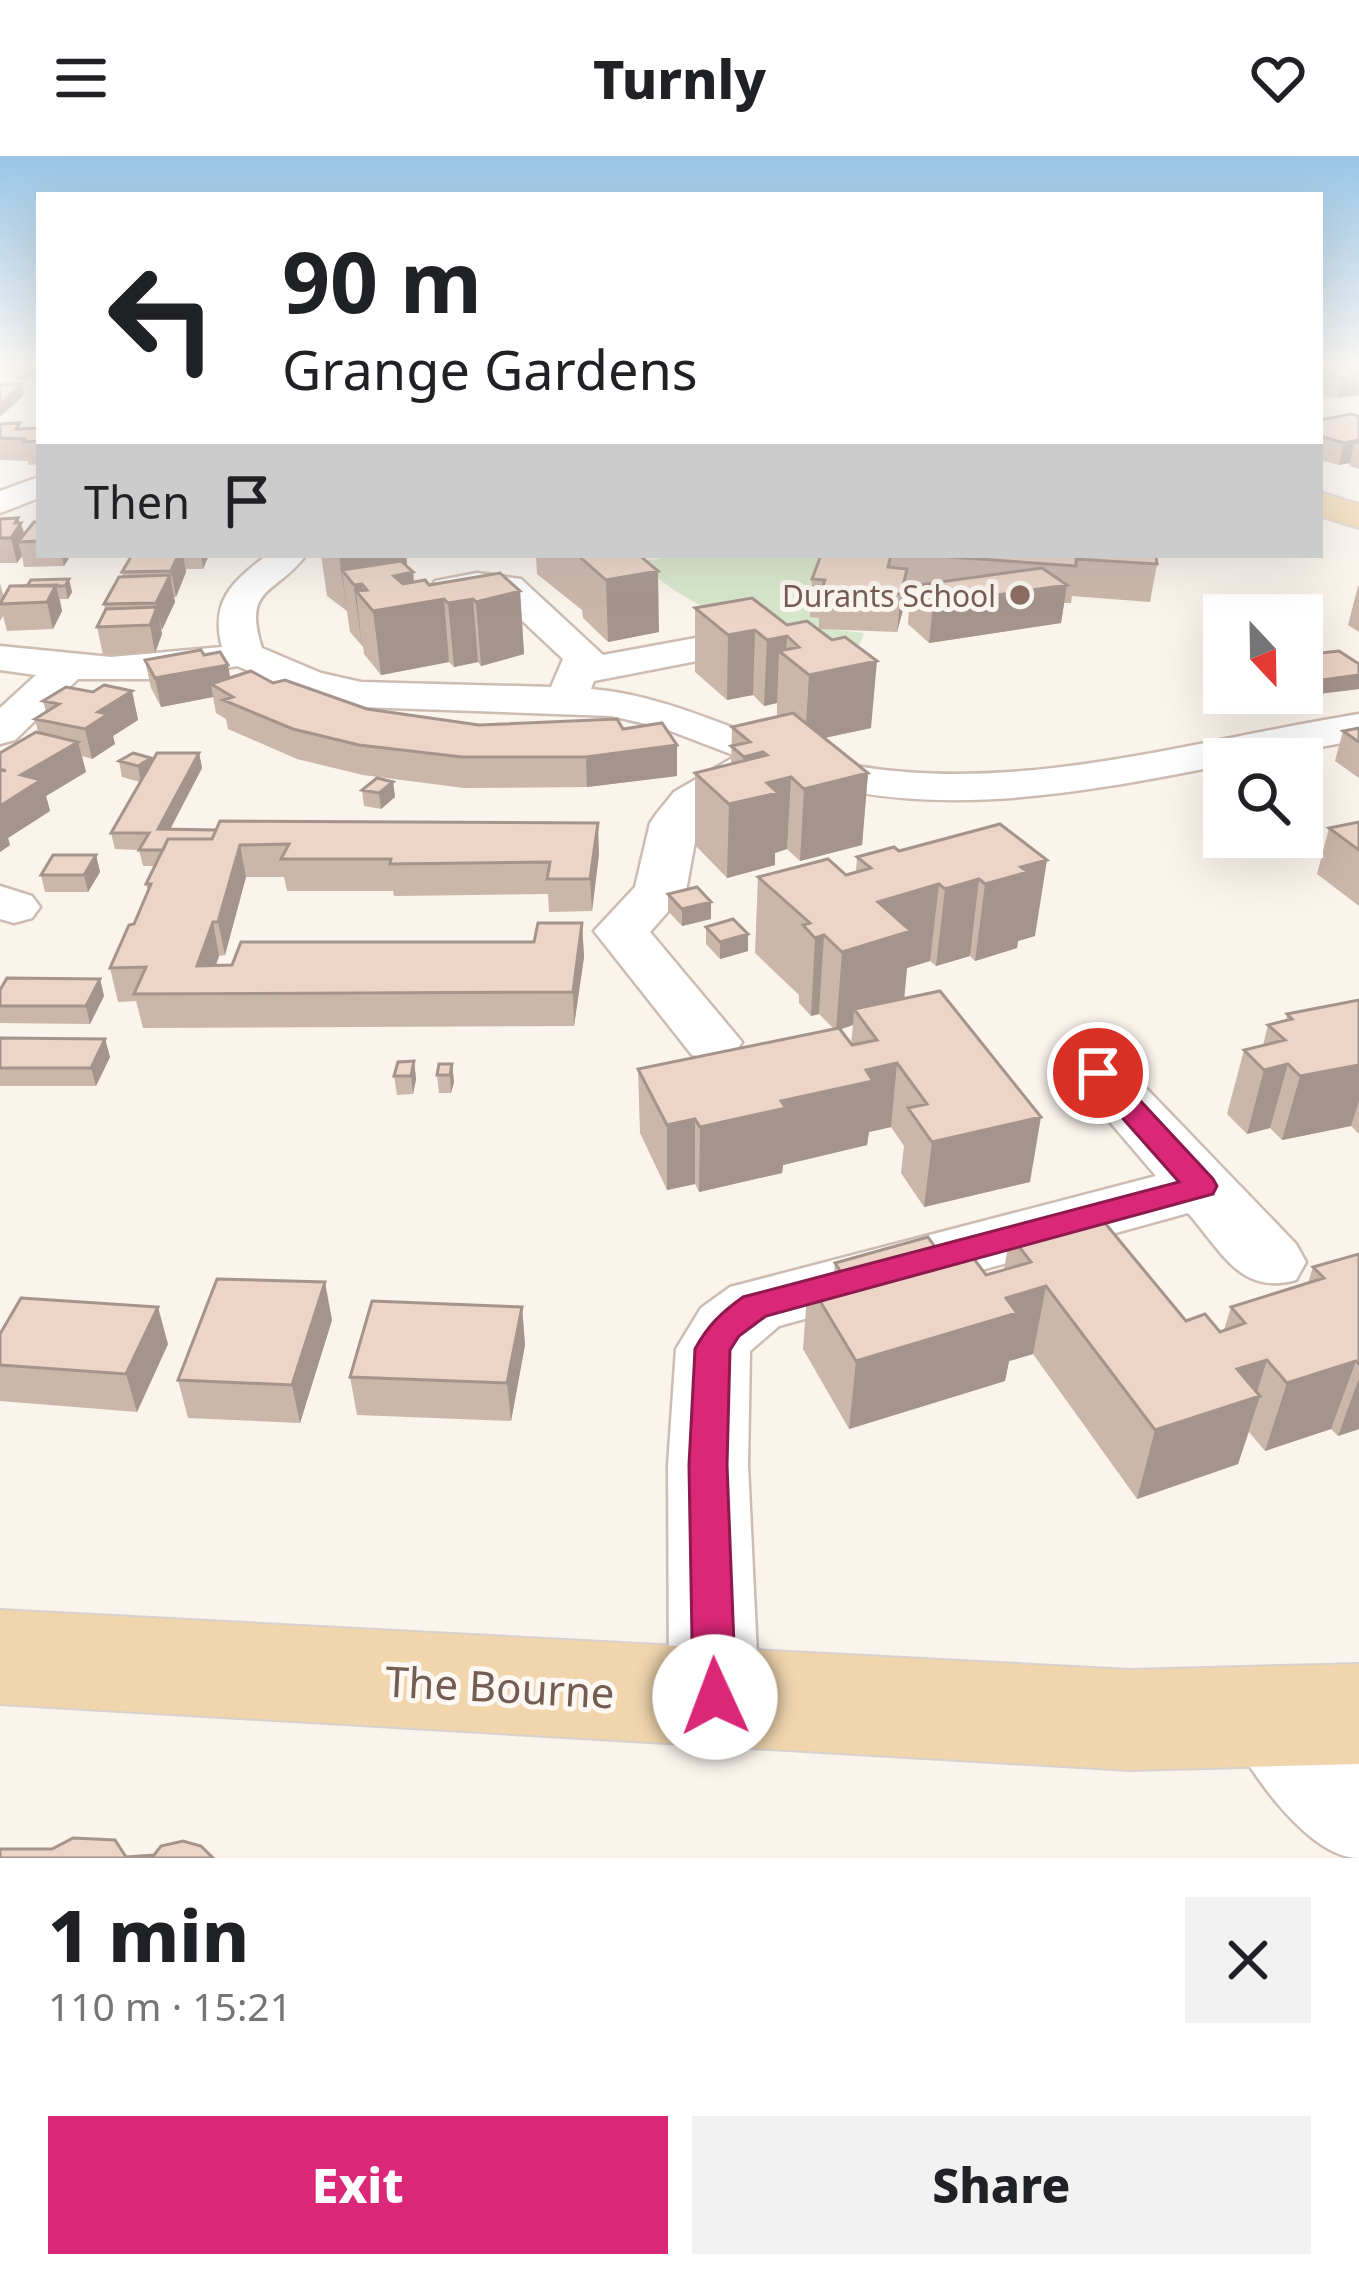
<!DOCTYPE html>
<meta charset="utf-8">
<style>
body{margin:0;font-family:"Noto Sans",sans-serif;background:#f2f2f2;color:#202124;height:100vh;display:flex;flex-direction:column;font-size:45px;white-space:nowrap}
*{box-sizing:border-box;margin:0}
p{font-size:39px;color:#757577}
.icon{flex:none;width:66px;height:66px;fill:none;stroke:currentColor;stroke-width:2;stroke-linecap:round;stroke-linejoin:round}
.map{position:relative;height:1702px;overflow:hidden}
.details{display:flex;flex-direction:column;background:#fff;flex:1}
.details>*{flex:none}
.top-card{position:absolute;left:36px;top:36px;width:1287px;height:366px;border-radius:0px;box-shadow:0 12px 48px #0002;background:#fff;color:#202124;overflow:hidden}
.needle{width:78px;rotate:158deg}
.buttons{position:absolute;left:1203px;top:438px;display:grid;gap:24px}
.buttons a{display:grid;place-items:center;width:120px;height:120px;border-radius:0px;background:#fff;box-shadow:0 12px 48px #0002;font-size:60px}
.pin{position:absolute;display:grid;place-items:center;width:102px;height:102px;color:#fff;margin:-51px;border:6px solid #fff;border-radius:50%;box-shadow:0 3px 12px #0007}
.me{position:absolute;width:132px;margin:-66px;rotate:358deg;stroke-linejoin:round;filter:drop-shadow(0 0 9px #0008)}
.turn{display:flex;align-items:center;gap:42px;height:252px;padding:0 48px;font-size:54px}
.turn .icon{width:156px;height:156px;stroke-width:2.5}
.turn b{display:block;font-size:84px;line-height:102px}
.then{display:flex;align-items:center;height:114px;padding:0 48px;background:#0003;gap:24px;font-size:45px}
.round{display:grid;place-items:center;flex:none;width:126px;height:126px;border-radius:0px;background:#f2f2f2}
.head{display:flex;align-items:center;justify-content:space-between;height:204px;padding:0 48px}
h1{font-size:72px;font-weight:800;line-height:90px}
.primary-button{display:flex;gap:24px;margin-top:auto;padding:24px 48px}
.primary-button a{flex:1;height:138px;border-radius:0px;background:#db2777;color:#fff;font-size:48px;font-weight:800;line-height:138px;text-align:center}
.primary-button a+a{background:#f2f2f2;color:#202124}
header{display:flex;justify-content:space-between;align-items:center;height:156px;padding:0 48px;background:#fff;font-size:54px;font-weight:800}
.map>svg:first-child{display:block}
.green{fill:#d7e7cb}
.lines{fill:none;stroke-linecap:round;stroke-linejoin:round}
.minor-casing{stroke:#ccbcb2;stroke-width:5}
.primary-casing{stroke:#d8d1ce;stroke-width:4}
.minor{fill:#fff;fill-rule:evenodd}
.primary{fill:#f0d5ad;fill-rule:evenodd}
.wall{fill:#cbb6aa;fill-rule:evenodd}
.shaded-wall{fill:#a5948b}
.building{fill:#ecd4c6;stroke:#a5948b;stroke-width:3}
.route{fill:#db2777;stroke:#8e194d;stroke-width:3}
.education-dot{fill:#8d6e63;stroke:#fdf8f2;stroke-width:4.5}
.labels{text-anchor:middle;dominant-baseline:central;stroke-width:10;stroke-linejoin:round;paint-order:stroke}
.far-education-label{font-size:30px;fill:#785e54;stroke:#fdf8f2;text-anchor:end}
.near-street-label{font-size:42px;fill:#735c51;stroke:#fdf8f2}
</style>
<header><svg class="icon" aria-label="menu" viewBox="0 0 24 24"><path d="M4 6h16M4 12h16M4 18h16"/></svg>Turnly<svg class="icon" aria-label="heart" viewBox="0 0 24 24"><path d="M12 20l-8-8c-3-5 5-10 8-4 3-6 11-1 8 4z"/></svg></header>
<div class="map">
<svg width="1359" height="1702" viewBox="0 0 1359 1702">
<rect width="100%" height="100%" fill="#faf4ec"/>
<path class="green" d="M659,399H832L819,472L864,477L856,498C777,479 698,464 639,405L660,403Z"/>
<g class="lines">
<defs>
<path id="minor" d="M39,321V342L0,357V335Z
M267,399H306C276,439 242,430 262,492L321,517L361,526L551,531L563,503L497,441H435L430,433L435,425L477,417L521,423L603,499L750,472L764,476L770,484L764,492L594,525L591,533C687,541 768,596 862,611C1027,637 1197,584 1359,558V584L1253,603H1224V609C1076,638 921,668 775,615L708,656L698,669L686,735L650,776L742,886L734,899L713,904L692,899L594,775L635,731L650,667L657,657L674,636L736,600L660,571L611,560L361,551L303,538L237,510L165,523H78L15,584L0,588V552L36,519L0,514V490L111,501L222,491C210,445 232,426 267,399Z
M0,730L32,740L40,751L32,762L14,767L0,763Z
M1098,898L1119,904L1296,1088L1306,1106L1296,1124C1240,1140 1221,1094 1188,1057L779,1170L750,1195L748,1309L759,1541L746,1571L714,1583L682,1571L669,1541L668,1309L676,1193L701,1152L730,1131L1156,1020L1068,917L1077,904Z
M1269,1519L1301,1531L1359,1595V1702C1306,1702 1242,1606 1223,1562L1237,1531Z"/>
<path id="primary" d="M1320,336L1359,348V372L1320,360Z
M0,1454L1130,1514L1359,1508V1608L1130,1614L0,1548Z"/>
</defs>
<use href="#minor" class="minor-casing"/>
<use href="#primary" class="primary-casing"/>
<use href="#minor" class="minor"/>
<use href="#primary" class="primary"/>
</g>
<path class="wall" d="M39,208L22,224L9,220L6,210Z
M1320,208H1359V239L1337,242L1320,239Z
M1359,260V313L1349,310L1350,307L1339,309L1320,304V264Z
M0,268L21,273L39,272V308L29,309L28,305L0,304Z
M18,362L24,378L39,366V399H71L64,410L24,411L22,400L17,407H0V363Z
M132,399H209L203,413H186V416L176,441H174L175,446L161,474L162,478L155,497L103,499L97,471L105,454L104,448L123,421L122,416Z
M321,399H406L407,410L413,416L414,426L520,435L524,498L481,510L478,506L454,511L449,506L381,519L364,498L363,491L350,476L347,455L327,440Z
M536,399H639L659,476L608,486L583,462L582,454L537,418Z
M821,399H1156L1157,408L1150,446L1072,440L1071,447H1064L1061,467L929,487L908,468L910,435H905L904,450L897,476L819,473L871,572L824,582L868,617L862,689L800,705L787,693L775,697V709L727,722L695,689V617L731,608L732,571L777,561V547L764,550L753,539L727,544L695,516V452L819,473V462L810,461L812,423Z
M69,423L72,436L68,443H60L62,455L53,473L7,475L3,460L0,465V427L4,441L27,430Z
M1358,430H1359V476L1348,469Z
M1259,446L1290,450L1288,459H1256Z
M204,499L230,522L273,527L367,553L479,569L623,573L677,589V620L587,631L464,632L363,619L297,603L228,573L226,563L216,557L213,541L161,551L151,532L145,504Z
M1302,499L1359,508V533L1318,538L1302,527Z
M132,535L138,564L113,580L115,588L92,603L82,600L86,616L46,640L50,655L8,682L10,689L0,696V597L38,576L35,563L46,556L43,545L93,536Z
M1359,572V622L1335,605L1343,575Z
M199,597L202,612L170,673L599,698L592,755L549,756L548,738L394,740L393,735H287L284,721H246L225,799L219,800L216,809L534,786L582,767L584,801L574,870L143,872L136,845L118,846L110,812L134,768L148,735L146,728L155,710H143L139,694L115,693L111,677L140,626L122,621L119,605H152Z
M393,626L395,641L381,653L364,650L362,634Z
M1359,666V750L1317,718L1329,672Z
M1000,668L1035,780L1018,785L1017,792L975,805L970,800L936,810L930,805L907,812L904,843L1030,1026L924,1051L901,1017L904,990L891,971L869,976L867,989L783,1009L782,1017L699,1036L695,1028L667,1034L640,977L638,913L834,873L819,858L811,860L799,847V839L755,797L758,721L846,719L856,716L857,701L899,695ZM853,869L851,889L840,873Z
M96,699L100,716L88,736H45L41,719Z
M668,738L711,763L682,770L668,755Z
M706,771L748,778V795L720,803L706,788Z
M100,823L104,840L90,868L0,867V834Z
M1359,844V978L1351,970L1282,984L1270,972L1247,978L1227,958L1244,894L1263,889L1268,869L1286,864L1287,858Z
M0,882L105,883L110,901L96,930H0Z
M414,905L416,923L413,938L397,939L394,920Z
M452,908L454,926L451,937H439L437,919Z
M1010,1079L1186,1165L1220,1176L1224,1174L1231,1151L1308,1127L1313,1111L1359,1098V1273L1338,1280L1331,1273L1265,1295L1249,1276L1238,1308L1137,1343L1033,1198L1009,1205L1005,1225L849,1273L803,1193L808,1125L834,1118L835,1107L935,1091L986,1119L1004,1114Z
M522,1151L525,1189L511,1265L357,1259L350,1221Z
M332,1164L300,1267L188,1262L178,1224Z
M0,1178L168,1188L137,1256L0,1245Z"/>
<path class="shaded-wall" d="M1320,208H1327L1320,239Z
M39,211V221L22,224L20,214Z
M1359,219V239L1337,242L1342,221Z
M22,228L24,239L0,261V248Z
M1359,266V288H1354L1350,307L1339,309L1344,287Z
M18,362L20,369L21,367L26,385L18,386L22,400L17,407L11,382L15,367Z
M61,399H71L64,410Z
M178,399H183L186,416L176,441L171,415Z
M201,399H209L203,413Z
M339,399H406L408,417L413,416L416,448L444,443L449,506L381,519L373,455L367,434L362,428L364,444L356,435L362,491L354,429L342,414L347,455Z
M907,413L904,450L897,476L901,438Z
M658,415L659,476L608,486L606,424Z
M170,419L175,446L162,474L156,447Z
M69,423L72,436L68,443L65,430Z
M56,429L62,455L53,473L47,446Z
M1067,429L1061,467L929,487L933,448Z
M520,435L524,498L481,510L476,446Z
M473,443L478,506L454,511L448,447Z
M1290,450L1288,459H1272L1273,453Z
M157,451L162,478L155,497L150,469Z
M755,474L753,539L727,544L728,479Z
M787,480L786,500L779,495L777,547L764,550L767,484Z
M877,505L871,572L805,586L809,519Z
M228,509L233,537L211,528L213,541L161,551L155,522Z
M1359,519V533L1318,538L1322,524Z
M132,535L138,564L113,580L115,588L92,603L85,573L98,556Z
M78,586L86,616L46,640L50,655L8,682L10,689L0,696V650L21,619Z
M677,589V620L587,631L586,601Z
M763,596L762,640L767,627L791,621L787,693L775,697V709L727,722L729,648L742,645L744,601Z
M199,597L202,612L162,689L158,673Z
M151,602L155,617L141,626L138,610Z
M868,617L862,689L800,705L804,633Z
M393,626L395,641L381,653L379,637Z
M598,667L599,698L592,755L590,723Z
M240,689L246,721L225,799L218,766Z
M96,699L100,716L88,736L84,719Z
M1047,704L1035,780L1018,785L1017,792L975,805L985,728L1021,711Z
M979,723L970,800L936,810L945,733Z
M939,728L930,805L907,812L903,854L854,853L853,869L836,875L842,796L878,746Z
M711,746V763L682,770V753Z
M213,766L219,800L206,838L197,810Z
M582,767L584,801L574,870L573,836Z
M748,778V795L720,803V786Z
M824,779L819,858L811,860L815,782Z
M100,823L104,840L90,868L86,850Z
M105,883L110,901L96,930L91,912Z
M414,905L416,923L413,938L411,920Z
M897,907L891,971L869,976L867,989L783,1009L782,1017L699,1036L700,971L781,945L866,914Z
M452,908L454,926L451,937L450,919Z
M1288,908L1270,972L1247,978L1264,914Z
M1359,909V945L1351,970L1282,984L1300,920Z
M1041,961L1030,1026L924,1051L932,986Z
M695,963V1028L667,1034V969Z
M325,1126L332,1164L300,1267L292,1229Z
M1046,1130L1033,1198L1009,1205L1005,1225L849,1273L856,1205L1006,1142Z
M158,1151L168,1188L137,1256L126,1218Z
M522,1151L525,1189L511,1265L507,1227Z
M1267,1204L1255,1242L1260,1240L1238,1308L1137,1343L1155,1274L1237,1213Z
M1356,1205L1331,1273L1265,1295L1287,1227Z
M1359,1222V1273L1338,1280Z"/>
<path class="building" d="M14,208H39V211L20,214L6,210Z
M1327,208H1333L1359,217V219L1342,221L1325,218Z
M22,228L0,248V229Z
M1351,258L1359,260V284L1344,287L1320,280V264Z
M20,267L16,273L39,272V285L23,286L25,283L0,282V268Z
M18,362L15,367H21L11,382H0V363Z
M34,366H39V385L18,386Z
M132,399H178L171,415L122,416Z
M587,399H639L658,415L606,424L580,401L588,400Z
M821,399H891L888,411L907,413L901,438L821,435L825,424L812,423Z
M923,399H1156L1157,408L1076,403V410Z
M401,405L413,416L394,420L403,428L425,424L429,429L500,417L520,435L476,446L473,443L448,447L444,443L373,455L356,435L367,434L362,428L354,429L342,414Z
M1042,412L1067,429L933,448L911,430Z
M170,419L156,447L104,448L119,421Z
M69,423L65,430H27L31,424Z
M56,429L47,446L0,448L10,430Z
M752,442L787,469L807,465L832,484L845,481L877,505L809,519L779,495L799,491L787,480L767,484L755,474L728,479L695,452Z
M1275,442L1290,450L1273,453L1259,446Z
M157,451L150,469L97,471L106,453Z
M201,494L204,499L220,496L228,509L155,522L145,504Z
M1339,495L1359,508V519L1322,524L1302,510V499Z
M251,515L273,527L285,524L367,553L479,569L617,563L623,573L662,567L677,589L586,601H462L359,589L293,573L223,544L233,541L211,528Z
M104,529L132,535L98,556L108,558L85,573L35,563L59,548L43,545L66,531L93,536Z
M793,557L868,617L804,633L791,621L767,627L778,637L729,648L695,617L767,599L763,596L744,601L731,590L750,586L732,571Z
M1359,572V586L1343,575Z
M36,576L78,586L21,619L41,624L0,650V614L6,615L0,613V597Z
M133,597L151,602L138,610L119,605Z
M157,597H199L158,673L216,674L212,683H168L163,694H139L149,677H111Z
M377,622L393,626L379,637L362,634Z
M220,665L598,667L590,723H547L550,706L390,708L391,703H281L289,688L240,689L218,766H213L197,810L232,809L241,786H534L538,767H582L573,836L134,838L146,811L110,812L129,769L134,768L151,728H146L168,683H212Z
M1359,666V694L1329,672Z
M1000,668L1047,704L1021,711L1028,716L985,728L979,723L945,733L939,728L878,746L911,775L842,796L824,779L815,782L803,769L810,767L758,721L828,703L846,719L871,712L857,701L894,691L899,695Z
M53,699H96L84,719H41Z
M697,731L711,746L682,753L668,738Z
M733,763L748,778L720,786L706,771Z
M7,822L100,823L86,850H0V834Z
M940,835L1041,961L932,986L908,952L927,948L897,907L866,914L873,925L781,945L786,952L700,971L695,963L667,969L638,913L839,872L852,889L877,884L854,853Z
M1359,844V909L1300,920L1288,908L1264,914L1244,894L1285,884L1268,869L1292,863L1287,858Z
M0,882L105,883L91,912H0Z
M414,905L411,920H394L398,906Z
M439,908H452L450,919H437Z
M1095,1055L1186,1165L1205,1158L1220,1176L1245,1167L1231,1151L1324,1122L1313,1111L1359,1098V1208L1356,1205L1287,1227L1267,1204L1237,1213L1260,1240L1155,1274L1046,1130L1006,1142L1017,1157L856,1205L808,1125L841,1116L835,1107L928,1081L935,1091L960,1084L986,1119L1031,1106L1010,1079Z
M217,1123L325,1126L292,1229L178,1224Z
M21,1142L158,1151L126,1218L0,1209V1178Z
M372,1145L522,1151L507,1227L350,1221Z
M73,1682L115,1684L126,1701L154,1699L161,1690L183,1685L201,1690L213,1702H0V1693H52Z"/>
<linearGradient id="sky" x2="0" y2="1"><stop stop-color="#99c5e6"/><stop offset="0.47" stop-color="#fdfaf6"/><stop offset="1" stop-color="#fdfaf6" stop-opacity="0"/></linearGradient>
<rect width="1359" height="446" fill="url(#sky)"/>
<path class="route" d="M1098,908L1108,910L1213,1023L1217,1030L1213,1038L766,1160L739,1180L730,1194L727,1309L736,1541L730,1555L715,1561L699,1555L693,1541L689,1309L695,1193C708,1169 722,1156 743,1141L1179,1026L1088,923L1083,917Z"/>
<circle class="education-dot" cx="1020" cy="439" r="12"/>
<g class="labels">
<g class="far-education-label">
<text x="996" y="439">Durants School</text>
</g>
<g class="near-street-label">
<text transform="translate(500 1530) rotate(3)">The Bourne</text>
</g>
</g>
</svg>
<div class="buttons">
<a><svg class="needle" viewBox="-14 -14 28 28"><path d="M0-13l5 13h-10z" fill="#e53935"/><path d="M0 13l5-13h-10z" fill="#757577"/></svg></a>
<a><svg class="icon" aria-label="search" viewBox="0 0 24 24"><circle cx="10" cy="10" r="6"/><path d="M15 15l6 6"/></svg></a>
</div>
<div class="pin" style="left:1098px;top:917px;background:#d93025"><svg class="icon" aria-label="arrive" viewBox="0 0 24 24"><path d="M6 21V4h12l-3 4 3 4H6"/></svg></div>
<svg class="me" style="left:715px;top:1541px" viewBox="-20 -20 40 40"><circle r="19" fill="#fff"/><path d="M0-13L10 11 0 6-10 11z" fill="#db2777"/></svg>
<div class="top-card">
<div class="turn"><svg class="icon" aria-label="left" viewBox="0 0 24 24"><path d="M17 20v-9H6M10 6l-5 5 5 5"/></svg><div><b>90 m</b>Grange Gardens</div></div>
<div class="then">Then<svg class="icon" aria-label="arrive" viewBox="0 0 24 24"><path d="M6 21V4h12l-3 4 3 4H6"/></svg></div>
</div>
</div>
<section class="details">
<div class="head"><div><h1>1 min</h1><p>110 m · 15:21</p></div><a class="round"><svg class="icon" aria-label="close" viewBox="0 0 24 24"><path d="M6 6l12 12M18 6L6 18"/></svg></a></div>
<div class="primary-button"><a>Exit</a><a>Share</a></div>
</section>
